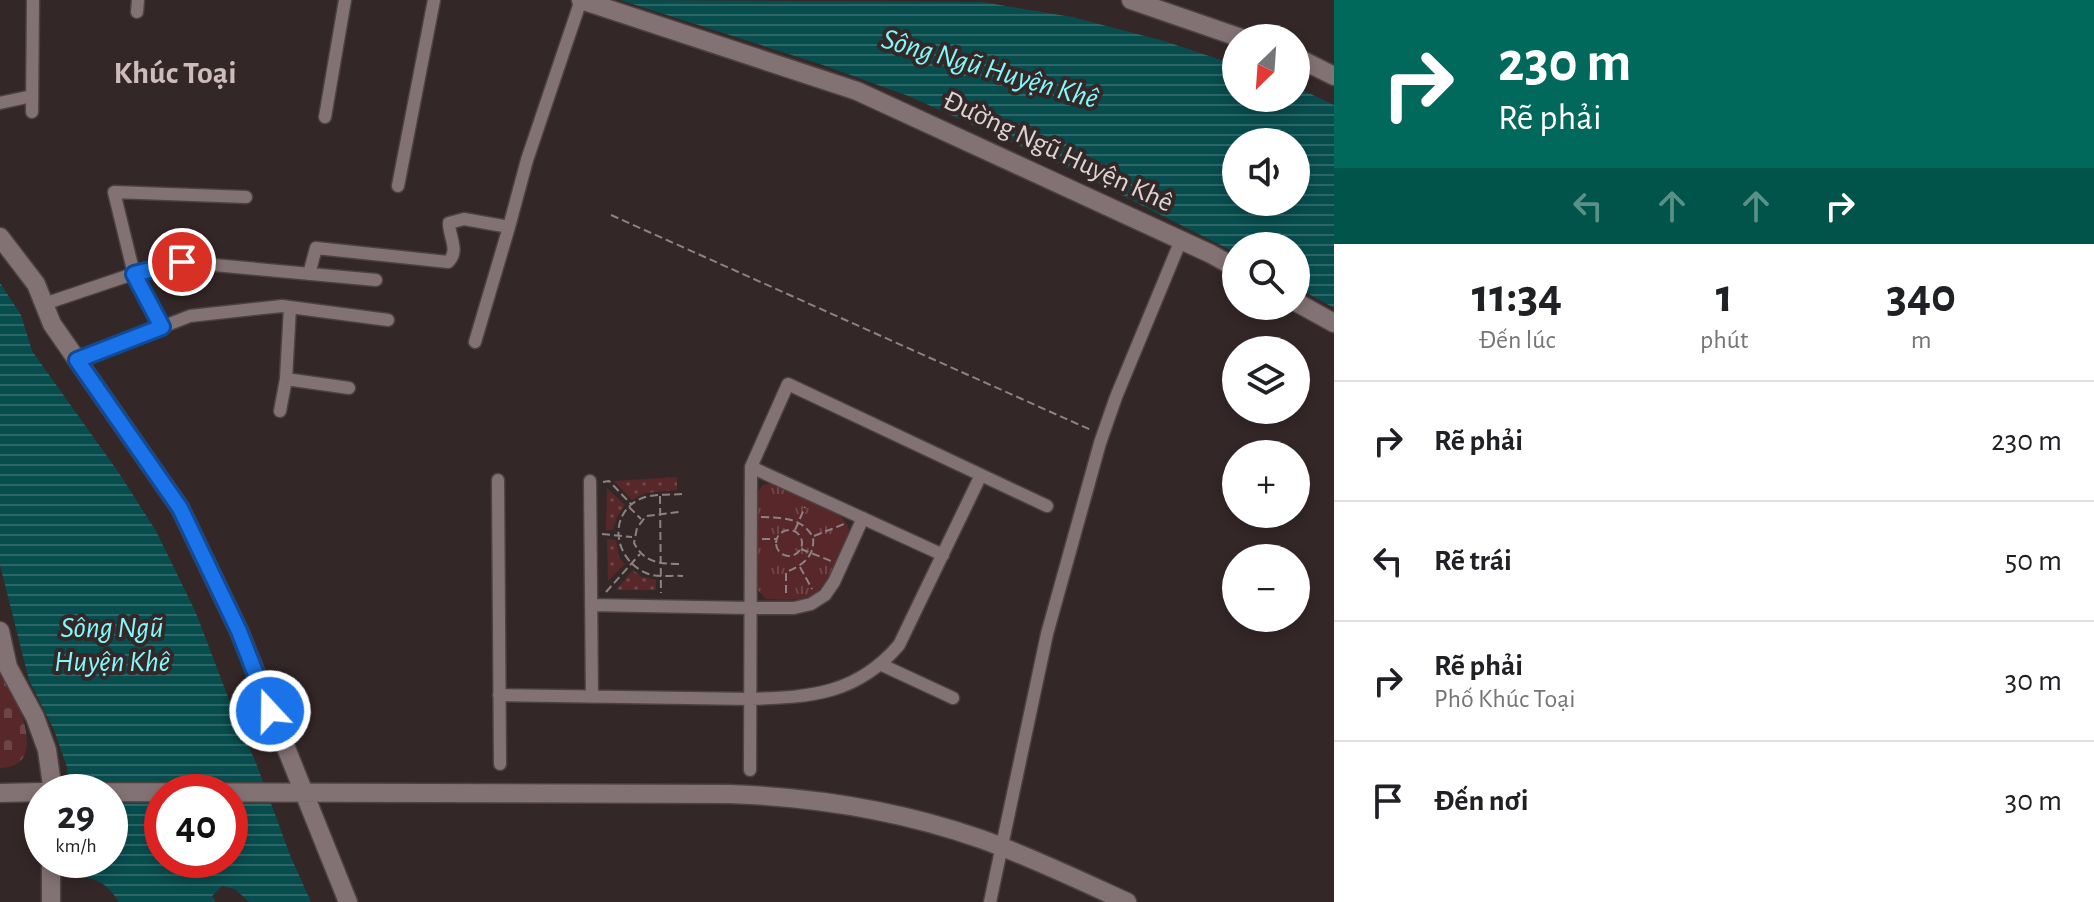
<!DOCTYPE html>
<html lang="vi">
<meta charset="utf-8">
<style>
body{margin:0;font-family:"Alegreya Sans",sans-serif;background:#f2f2f2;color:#202124;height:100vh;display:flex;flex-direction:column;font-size:30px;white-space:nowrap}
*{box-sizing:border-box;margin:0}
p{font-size:26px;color:#757577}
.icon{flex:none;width:44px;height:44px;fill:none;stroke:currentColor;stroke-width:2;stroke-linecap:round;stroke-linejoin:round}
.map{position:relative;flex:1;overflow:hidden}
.drawer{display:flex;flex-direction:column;background:#fff;width:760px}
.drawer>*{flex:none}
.banner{background:#00695c;color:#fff;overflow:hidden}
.needle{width:52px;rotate:205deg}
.buttons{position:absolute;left:1222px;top:24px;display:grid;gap:16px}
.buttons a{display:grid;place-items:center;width:88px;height:88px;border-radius:50%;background:#fff;box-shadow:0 4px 12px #0003;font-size:40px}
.speed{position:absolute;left:24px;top:774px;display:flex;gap:16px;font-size:40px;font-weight:700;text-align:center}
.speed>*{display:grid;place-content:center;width:104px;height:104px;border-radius:50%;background:#fff;box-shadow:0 4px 12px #0003;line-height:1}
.speed small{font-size:20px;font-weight:400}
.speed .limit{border:12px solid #d22;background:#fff;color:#111}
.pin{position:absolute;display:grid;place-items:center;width:68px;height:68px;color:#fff;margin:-34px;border:4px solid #fff;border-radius:50%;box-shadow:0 2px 8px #0007}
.me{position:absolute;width:88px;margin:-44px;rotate:339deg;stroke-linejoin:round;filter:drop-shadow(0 0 6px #0008)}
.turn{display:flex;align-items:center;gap:28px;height:168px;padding:0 32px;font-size:36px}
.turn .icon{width:104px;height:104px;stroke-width:2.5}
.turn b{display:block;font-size:56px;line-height:68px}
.lanes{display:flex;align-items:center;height:76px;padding:0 32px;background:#0003;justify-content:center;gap:40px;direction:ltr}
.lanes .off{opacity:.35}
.eta{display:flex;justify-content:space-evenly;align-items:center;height:136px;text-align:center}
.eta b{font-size:48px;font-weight:600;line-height:56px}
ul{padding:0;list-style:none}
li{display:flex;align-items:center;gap:24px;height:120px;padding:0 32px;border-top:2px solid #e0e0e0}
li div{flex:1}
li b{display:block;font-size:30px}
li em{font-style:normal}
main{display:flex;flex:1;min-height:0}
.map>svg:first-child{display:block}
.grass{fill:url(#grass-dots)}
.cemetery{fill:url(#cemetery-stones)}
.park{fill:url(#park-tufts)}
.water{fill:url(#water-rules);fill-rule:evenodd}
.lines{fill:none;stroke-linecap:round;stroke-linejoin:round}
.street-casing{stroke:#4d4243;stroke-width:15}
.secondary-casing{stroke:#4d4243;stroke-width:21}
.path{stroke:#8d8282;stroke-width:2;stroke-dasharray:8 4;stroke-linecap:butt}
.street{stroke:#837273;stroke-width:12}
.secondary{stroke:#837273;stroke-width:18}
.route-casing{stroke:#114b97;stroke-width:20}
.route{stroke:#1a73e8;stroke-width:14}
.labels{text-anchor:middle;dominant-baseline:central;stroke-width:8;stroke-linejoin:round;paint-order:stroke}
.street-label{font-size:28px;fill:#ddd4d4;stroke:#342727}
.water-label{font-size:30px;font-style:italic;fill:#83f8fa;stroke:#342727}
.quarter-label{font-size:32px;font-weight:bold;fill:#cebcbd;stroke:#342727}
</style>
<main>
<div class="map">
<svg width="1334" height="902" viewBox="0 0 1334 902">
<defs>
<pattern id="grass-dots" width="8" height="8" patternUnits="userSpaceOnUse" patternTransform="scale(2)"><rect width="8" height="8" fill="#57272a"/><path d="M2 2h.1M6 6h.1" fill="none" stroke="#6f4548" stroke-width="1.8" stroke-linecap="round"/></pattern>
<pattern id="cemetery-stones" width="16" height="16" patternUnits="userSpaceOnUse" patternTransform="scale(2)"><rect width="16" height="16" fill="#57272a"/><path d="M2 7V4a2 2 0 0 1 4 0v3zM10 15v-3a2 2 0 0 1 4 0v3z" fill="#6f4548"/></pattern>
<pattern id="park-tufts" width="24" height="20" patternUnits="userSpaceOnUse" patternTransform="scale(2)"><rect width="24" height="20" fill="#57272a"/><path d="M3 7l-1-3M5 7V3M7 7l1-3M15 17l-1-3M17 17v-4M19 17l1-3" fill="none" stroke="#6f4548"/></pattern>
<pattern id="water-rules" width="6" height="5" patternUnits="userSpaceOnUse" patternTransform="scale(2)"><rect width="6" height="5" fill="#084d4e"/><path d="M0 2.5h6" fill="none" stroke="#2c6667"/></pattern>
</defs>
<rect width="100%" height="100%" fill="#342727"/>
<path class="grass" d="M677,477V490L645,493L632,500L614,481Z
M607,488L625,505L617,517L613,530H606Z
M607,539L616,540L619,557L625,564L608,581Z
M633,570L642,577L656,580V590H616Z"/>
<path class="cemetery" d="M0,656C7,685 57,766 0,768Z"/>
<path class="park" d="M775,483C794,492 846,509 849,530C841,548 829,589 810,596C797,602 780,599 766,599L756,588L757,493L763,485Z"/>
<path class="water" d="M620,0L982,2L1072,17L1164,41L1236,65V98H1296V87L1334,105V308L1296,287V246H1236V253L1076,172L911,97L823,65ZM1236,142H1296V202H1236Z
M0,283L21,315L32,351L119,473L156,531L196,613L236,718L256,763L290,855L311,902H249L235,889L222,886L212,896L216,902H119C105,880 94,878 69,875L70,860H110V792H70L67,767L54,730L29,680L0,565ZM162,792H230V860H162Z"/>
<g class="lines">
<defs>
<path id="street" d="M137,12L138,0
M0,103L32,96
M32,112L33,0
M325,117L345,0
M398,186L434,0
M309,274L316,248L448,262C460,251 449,237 449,223L464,219L509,227L527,160L581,0
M44,304L139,272L182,262L376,280
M162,327L134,274L114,192L246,197
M475,342L509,227
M77,360L190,316L282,306L388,320
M286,379L290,307
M280,411L286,379L349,388
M751,467L943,555
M498,480L500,764
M590,481L592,697
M591,605L750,608H794L811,604L825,595L834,582L863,518
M882,665L953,698
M499,695L751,699C812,697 857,694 899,645L981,475
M750,770L751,467L788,384L1047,506
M990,902L1047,634L1100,443L1116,397L1181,240"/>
<path id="secondary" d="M581,0L857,91L1211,254L1236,268
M1131,0L1241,38
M1296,57L1334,76
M0,237L36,284L52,324L180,508L239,631L348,902
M1296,302L1334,323
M0,631L8,667L35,717L47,750L53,792
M56,792L729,794C813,797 901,811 981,839C1031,857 1079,880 1127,902
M0,793L42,792
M51,860V902"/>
</defs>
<use href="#street" class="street-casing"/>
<use href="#secondary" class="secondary-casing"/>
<path class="path" d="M611,215L1091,430
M603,482L609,481L631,504
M682,494C670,495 657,494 645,497C607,510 612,558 646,573C657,578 671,575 683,576
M660,496L661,593
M629,507L641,519
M761,517C783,518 801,517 813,537C815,557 803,565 786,572V594
M795,530L805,507
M776 543a13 13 0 1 1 26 0a13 13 0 1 1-26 0Z
M602,534L632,537
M814,536L844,524
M762,539H776
M801,549L831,561
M679,564C659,564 644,562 634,543L637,528L646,516L679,512
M800,567L812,589
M606,592L640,554"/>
<use href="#street" class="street"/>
<use href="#secondary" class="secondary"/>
</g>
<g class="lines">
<defs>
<path id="route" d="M182,262L134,274L162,327L77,360L180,508L239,631L270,711"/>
</defs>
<use href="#route" class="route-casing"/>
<use href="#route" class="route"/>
</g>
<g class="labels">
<g class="street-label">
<text transform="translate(1058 152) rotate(25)">Đường Ngũ Huyện Khê</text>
</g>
<g class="water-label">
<text transform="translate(990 69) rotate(16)">Sông Ngũ Huyện Khê</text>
<text x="112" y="628">Sông Ngũ<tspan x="112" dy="34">Huyện Khê</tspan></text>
</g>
<g class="quarter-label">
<text x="175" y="73">Khúc Toại</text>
</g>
</g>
</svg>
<div class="buttons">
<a><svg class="needle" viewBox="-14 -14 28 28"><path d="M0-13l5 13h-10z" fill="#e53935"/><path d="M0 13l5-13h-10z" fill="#757577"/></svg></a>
<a><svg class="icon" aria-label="sound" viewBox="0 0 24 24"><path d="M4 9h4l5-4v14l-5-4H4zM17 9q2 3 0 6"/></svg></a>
<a><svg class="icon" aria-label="search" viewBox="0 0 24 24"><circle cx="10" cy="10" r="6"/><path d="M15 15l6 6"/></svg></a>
<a><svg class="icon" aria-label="layers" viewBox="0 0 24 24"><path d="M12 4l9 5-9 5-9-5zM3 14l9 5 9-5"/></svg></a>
<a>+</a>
<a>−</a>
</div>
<div class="speed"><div>29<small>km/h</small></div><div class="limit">40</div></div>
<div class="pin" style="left:182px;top:262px;background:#d93025"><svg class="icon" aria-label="arrive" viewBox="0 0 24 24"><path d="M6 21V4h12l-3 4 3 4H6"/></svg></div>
<svg class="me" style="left:270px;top:711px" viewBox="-20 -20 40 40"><circle r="17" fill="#1a73e8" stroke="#fff" stroke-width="3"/><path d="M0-11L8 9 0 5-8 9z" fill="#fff"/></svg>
</div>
<section class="drawer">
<div class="banner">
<div class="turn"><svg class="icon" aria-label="right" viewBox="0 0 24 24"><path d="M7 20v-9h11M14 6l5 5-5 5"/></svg><div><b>230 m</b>Rẽ phải</div></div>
<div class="lanes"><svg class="icon off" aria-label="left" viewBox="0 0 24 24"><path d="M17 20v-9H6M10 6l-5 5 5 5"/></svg><svg class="icon off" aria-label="ahead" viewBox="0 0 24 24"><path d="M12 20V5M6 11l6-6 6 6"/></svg><svg class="icon off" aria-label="ahead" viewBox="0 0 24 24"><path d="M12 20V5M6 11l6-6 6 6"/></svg><svg class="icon" aria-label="right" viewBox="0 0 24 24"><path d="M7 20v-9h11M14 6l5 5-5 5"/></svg></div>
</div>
<div class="eta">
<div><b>11:34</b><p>Đến lúc</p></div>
<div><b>1</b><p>phút</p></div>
<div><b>340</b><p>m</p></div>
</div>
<ul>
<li><svg class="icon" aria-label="right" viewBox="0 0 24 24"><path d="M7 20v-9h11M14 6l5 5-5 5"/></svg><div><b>Rẽ phải</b></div><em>230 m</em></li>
<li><svg class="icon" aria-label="left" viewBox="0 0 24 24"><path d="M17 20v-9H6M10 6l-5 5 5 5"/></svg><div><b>Rẽ trái</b></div><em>50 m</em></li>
<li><svg class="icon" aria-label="right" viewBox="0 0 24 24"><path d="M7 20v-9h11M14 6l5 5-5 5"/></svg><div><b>Rẽ phải</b><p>Phố Khúc Toại</p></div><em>30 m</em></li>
<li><svg class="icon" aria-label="arrive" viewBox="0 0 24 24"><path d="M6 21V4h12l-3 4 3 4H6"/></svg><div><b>Đến nơi</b></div><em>30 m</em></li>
</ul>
</section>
</main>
